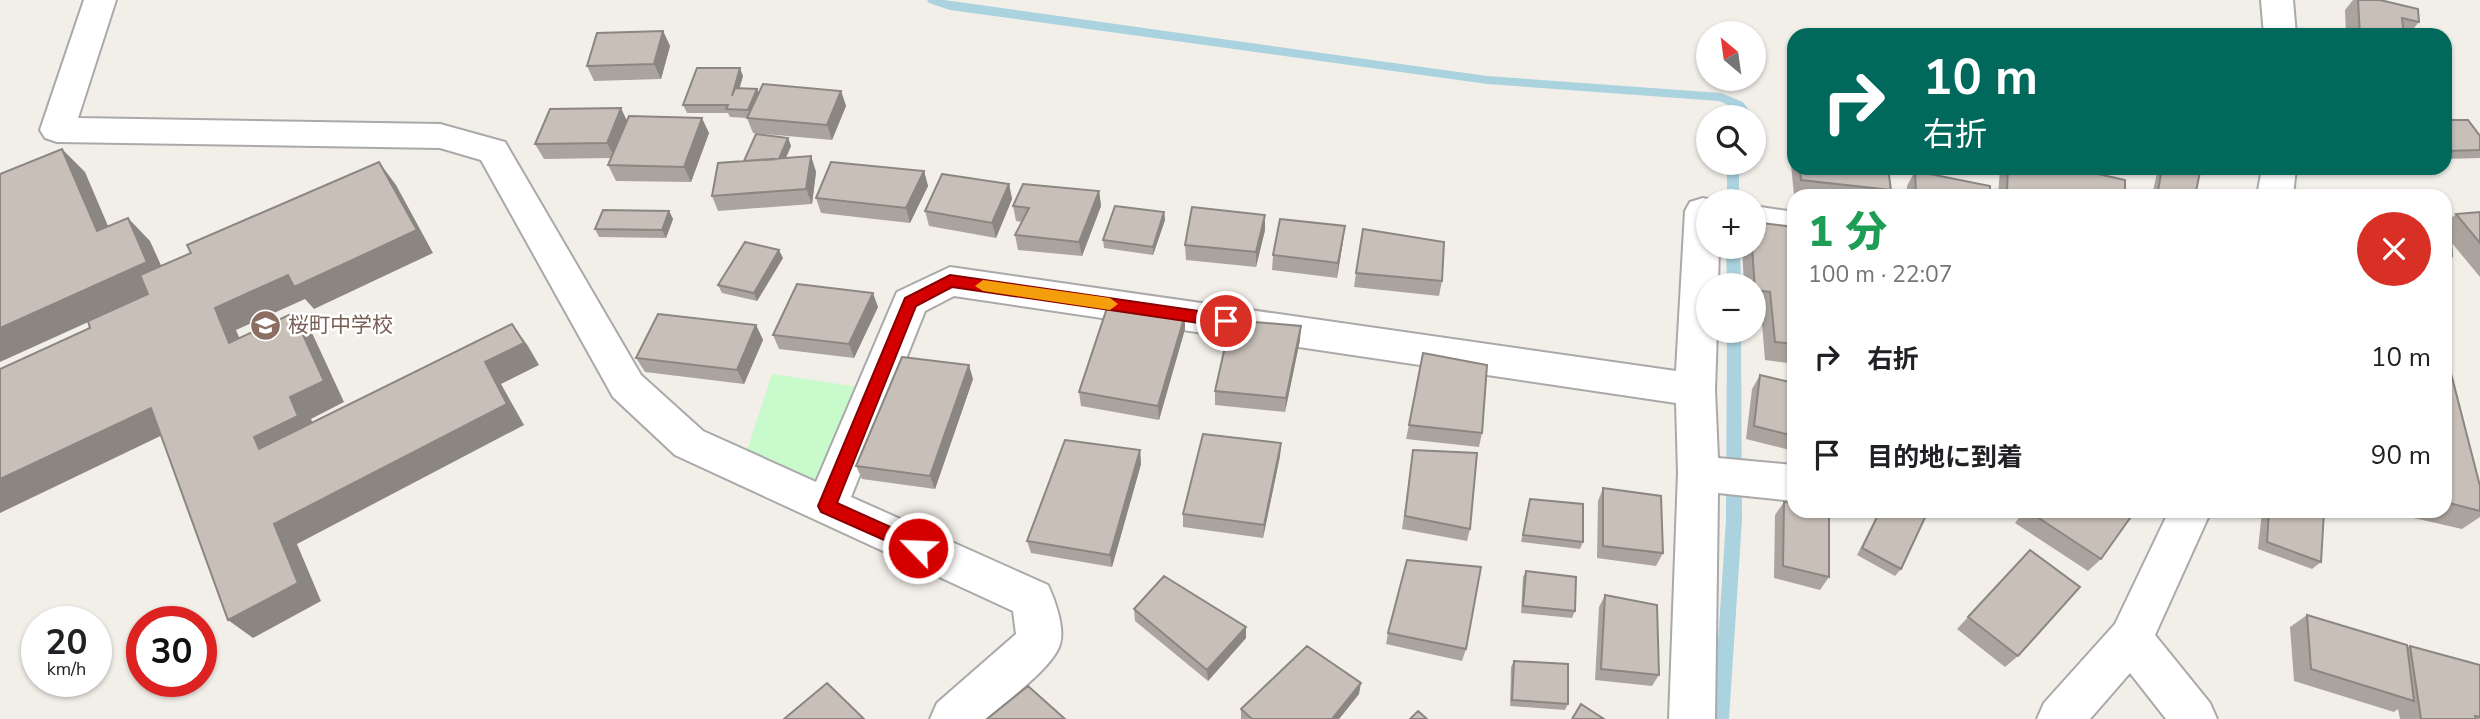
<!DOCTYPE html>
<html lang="ja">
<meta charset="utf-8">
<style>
body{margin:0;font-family:"Nunito Sans","Noto Sans JP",sans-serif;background:#f2f2f2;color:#202124;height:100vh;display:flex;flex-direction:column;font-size:26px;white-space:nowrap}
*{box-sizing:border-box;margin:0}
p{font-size:23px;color:#757577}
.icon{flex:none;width:38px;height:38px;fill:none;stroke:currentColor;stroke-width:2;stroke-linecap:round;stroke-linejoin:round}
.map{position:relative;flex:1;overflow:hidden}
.details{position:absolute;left:1787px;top:189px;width:665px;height:329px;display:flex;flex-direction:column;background:#fff;border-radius:21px;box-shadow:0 2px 5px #0004}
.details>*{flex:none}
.top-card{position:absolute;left:1787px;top:28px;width:665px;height:147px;border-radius:21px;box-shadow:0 2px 5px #0004;background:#00695c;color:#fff;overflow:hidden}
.needle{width:46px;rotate:331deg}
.tools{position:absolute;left:1696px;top:21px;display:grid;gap:14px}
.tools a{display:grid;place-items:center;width:70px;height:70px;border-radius:50%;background:#fff;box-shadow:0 2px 5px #0004;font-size:35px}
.speed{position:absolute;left:21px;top:606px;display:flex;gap:14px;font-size:35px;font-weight:700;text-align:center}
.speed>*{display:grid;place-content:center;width:91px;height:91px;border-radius:50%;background:#fff;box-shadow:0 2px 5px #0004;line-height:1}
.speed small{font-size:18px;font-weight:400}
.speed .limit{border:10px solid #d22;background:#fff;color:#111}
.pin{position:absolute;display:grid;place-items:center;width:60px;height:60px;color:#fff;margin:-30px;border:4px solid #fff;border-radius:50%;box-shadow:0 2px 7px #0007}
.me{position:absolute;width:77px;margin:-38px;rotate:294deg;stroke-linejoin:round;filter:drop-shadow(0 0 5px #0008)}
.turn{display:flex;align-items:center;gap:24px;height:147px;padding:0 21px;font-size:32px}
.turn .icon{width:91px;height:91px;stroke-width:2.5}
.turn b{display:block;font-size:49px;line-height:60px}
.round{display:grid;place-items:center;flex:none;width:74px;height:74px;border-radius:37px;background:#f2f2f2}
.head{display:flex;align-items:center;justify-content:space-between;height:119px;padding:0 21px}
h1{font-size:42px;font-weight:800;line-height:52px;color:#1e9e55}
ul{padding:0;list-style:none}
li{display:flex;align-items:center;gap:21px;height:98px;padding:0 21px}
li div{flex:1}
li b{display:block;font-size:26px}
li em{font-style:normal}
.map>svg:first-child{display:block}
.park{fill:#c8facc}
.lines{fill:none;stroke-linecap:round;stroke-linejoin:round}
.stream{fill:#aad3df;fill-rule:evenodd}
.minor-casing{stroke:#a9a9a9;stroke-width:4}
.minor{fill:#fff;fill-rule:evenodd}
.wall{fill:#aba49e}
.shaded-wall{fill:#8b8681}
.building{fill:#c7bfb8;stroke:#8b8681;stroke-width:2}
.route{fill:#d40000;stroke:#8a0000;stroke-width:2}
.slow{fill:#f59e0b}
.labels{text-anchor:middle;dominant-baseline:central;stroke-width:5;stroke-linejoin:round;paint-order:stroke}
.education-label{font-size:21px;fill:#785e54;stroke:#fff;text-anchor:start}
</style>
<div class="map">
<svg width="2480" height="719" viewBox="0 0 2480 719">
<rect width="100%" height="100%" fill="#f2efe9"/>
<path class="park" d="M772,374L866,388L841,466L805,486L744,460Z"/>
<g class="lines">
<path class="stream" d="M927,0H944L1487,76L1721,93L1743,102L1754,117H1742L1735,108L1719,101L1487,84L950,10L929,3Z
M1727,163H1739V201H1727Z
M1726,247H1740L1741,285H1727Z
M1727,331H1741L1742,520L1729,719H1713L1726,520Z"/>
<defs>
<path id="minor" d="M84,0H116L78,118L440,124L505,142L641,375L703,431L816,482L897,292L950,267L1676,371L1685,211L1690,202L1703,198L1716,201H1708V247H1719L1718,285H1708V331H1717L1715,390L1718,458L1794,465V501L1718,493L1715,719H1669L1678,473L1676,403L954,296L925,311L851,497L1048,585C1055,600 1065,628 1060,644C1054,667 1005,702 986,719H930L937,703L1016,634L1013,611L675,455L613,397L481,160L440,148L57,142L45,138L40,130Z
M2261,0H2293L2296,35H2264Z
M2262,168H2296L2293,196H2257Z
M1754,206L1794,212V238L1754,232Z
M2169,511H2211L2155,635L2210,703L2217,719H2166L2130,673L2090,719H2037L2044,703L2115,624Z"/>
</defs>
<use href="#minor" class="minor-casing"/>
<use href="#minor" class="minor"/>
</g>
<path class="wall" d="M2353,0H2380L2419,22L2408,35H2346L2345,10Z
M663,31L670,46L661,79L594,81L587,66Z
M743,76L739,88L757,89L759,93L841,91L846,106L832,140L753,133L747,118L730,117L728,113H687L683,105Z
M2445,120L2480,136V158L2445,159Z
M627,121L709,133L691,182L616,181L608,165L611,158L544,159L535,144Z
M788,138L791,146L786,158L811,156L816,172L812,204L718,211L712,196L744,161Z
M1794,146V168H1888L1891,190L1888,196H1805L1794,195L1790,155Z
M2000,168H2072L2125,196H1998Z
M2158,168H2189L2195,196H2152Z
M2343,168H2404L2347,172Z
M924,171L928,186L910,223L821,213L816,198Z
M1915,171L1990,196H1907V186Z
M1009,184L1012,199L996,238L929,226L925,211Z
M1099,191L1101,206L1082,256L1018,250L1015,235L1022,222L1016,221L1013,206Z
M669,211L673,219L666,238L599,237L595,229Z
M1164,212L1165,220L1153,255L1104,248L1103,240Z
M2480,212V277L2451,242L2452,256L2445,263V219L2449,220L2456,214Z
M1794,227V364L1765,360L1761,311L1754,310V285H1744L1742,247H1754Z
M1265,230L1256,267L1186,260L1185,245Z
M1343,241L1337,278L1272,270L1273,255Z
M783,258L757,301L722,293L718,285Z
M1356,273L1442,281L1439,296L1354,287Z
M878,307L854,358L779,349L773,335Z
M1185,315V329L1159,420L1081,406L1079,392Z
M756,325L763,340L744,384L645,372L636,358Z
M1300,340L1285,412L1215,405V391Z
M2445,350L2480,486V517L2462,529L2383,511H2445Z
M1760,375L1794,383V451L1746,439L1752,389Z
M973,379L935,489L862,479L856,466Z
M1409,425L1482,433L1479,447L1406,439Z
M1281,443L1280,456L1263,538L1183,527V514Z
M1140,450L1141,464L1112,567L1031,553L1027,541Z
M1413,450L1470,529L1467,541L1402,529Z
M1603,488L1663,553L1656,566L1597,558L1598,501Z
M1530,499L1583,542L1580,549L1521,542Z
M1784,502L1829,577L1820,590L1774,578L1775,515Z
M1879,511H1928L1901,569L1895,576L1857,555Z
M2024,511H2135L2101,559L2088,571L2015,523Z
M2262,511H2321V562L2312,569L2258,549Z
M2018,563V656L2005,667L1957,629Z
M1526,571L1575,611L1572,618L1521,613L1523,577Z
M1605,595L1659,675L1652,686L1595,680L1599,607Z
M1134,609L1246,638L1208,681L1135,621Z
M2307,615L2407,647L2410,646L2480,665V719H2400L2398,709L2394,712L2294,681L2290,627Z
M1388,633L1466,649L1462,661L1386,644Z
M1514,661L1568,704L1565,710L1510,706L1511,667Z
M1359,694L1339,719H1241V709Z"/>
<path class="shaded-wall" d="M663,31L670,46L661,79L654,64Z
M740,68L743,76L735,104L732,96Z
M757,89L760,97L751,118L748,110Z
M841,91L846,106L832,140L827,125Z
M621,108L628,123L615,158L607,143Z
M702,118L709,133L691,182L684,167Z
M788,138L791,146L779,173L776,165Z
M62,149L85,172L120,254L97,231Z
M811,156L816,172L812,204L806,189Z
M379,162L396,185L433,253L314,309L305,299L236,330L251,365L229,343L215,308Z
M924,171L928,186L910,223L906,208Z
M1009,184L1012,199L996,238L992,223Z
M1099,191L1101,206L1082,256L1079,242Z
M669,211L673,219L666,238L662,230Z
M1164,212L1165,220L1153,255V247Z
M1265,215V230L1256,267V252Z
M128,218L150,241L170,285L0,362V328Z
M1345,226L1343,241L1337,278L1338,263Z
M779,250L783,258L757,301L754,293Z
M873,293L878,307L854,358L849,344Z
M293,313L313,335L344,402L311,419L319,437L259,449L254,437Z
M1185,315V329L1159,420L1158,406Z
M512,324L528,346L539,365L501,384L524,425L297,544L321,601L253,638L228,620L274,524L485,362Z
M756,325L763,340L744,384L737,370Z
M1301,326L1300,340L1285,412L1286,398Z
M969,365L973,379L935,489L930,476Z
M151,408L175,429L0,513V479Z
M1281,443L1280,456L1263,538L1264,525Z
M1140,450L1141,464L1112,567L1110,555Z
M1246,627V638L1208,681L1207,670Z
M1361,683L1359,694L1339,719H1332Z"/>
<path class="building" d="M2358,0H2380L2418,9L2419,22L2402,18L2404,35H2360Z
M663,31L654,64L587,66L597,33Z
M697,68H740L732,96L735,88L757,89L748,110L726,109L728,105H683Z
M763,84L841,91L827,125L747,118Z
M621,108L607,143L535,144L550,109Z
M629,116L702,118L684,167L608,165Z
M2445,120H2468L2480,136V150L2445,151Z
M756,134L788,138L779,159L744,161Z
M62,149L97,231L128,218L147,262L0,328V174Z
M811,156L806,189L712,196L718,163Z
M379,162L417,230L294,287L288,275L215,308L229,343L293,313L324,381L290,397L298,416L254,437L259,449L512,324L524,343L485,362L507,404L274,524L298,583L228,620L151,408L0,479V369L90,328L88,321L148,294L140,275L191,253L187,245Z
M831,162L924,171L906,208L816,198Z
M1800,168H1888L1891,190L1801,180Z
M2008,168H2072L2125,180V196H2030L2007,191Z
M2162,168H2189L2200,172L2195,196H2171L2158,191Z
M1915,171L1990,186V196H1916Z
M942,174L1009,184L992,223L925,211Z
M1023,184L1099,191L1079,242L1015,235L1029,208L1013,206Z
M2157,191L2171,196H2155Z
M1115,206L1164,212L1153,247L1103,240Z
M1192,207L1265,215L1256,252L1185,245Z
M603,210L669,211L662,230L595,229Z
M2480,212V243L2456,214Z
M1280,219L1345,226L1338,263L1273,255Z
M2445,219L2450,220L2452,256L2445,254Z
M1754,222L1794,227V344L1775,342L1770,292L1755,290L1752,247H1754Z
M1363,229L1444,242L1442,281L1356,273Z
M745,242L779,250L754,293L718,285Z
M797,284L873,293L849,344L773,335Z
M1109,302L1185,315L1158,406L1079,392Z
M658,314L756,325L737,370L636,358Z
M1231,320L1301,326L1286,398L1215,391Z
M2445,350L2480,486V511L2445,502Z
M1423,353L1487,365L1482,433L1409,425Z
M902,357L969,365L930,476L856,466Z
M1760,375L1794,383V436L1754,426Z
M1203,434L1281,443L1264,525L1183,514Z
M1065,440L1140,450L1110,555L1027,541Z
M1413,450L1477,453L1470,529L1405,516Z
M1603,488L1661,496L1663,553L1603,546Z
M1530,499L1583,504V542L1523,535Z
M1784,502L1794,503V511H1829V577L1783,566Z
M1880,511H1928L1901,569L1862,548Z
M2028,511H2135L2101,559Z
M2269,511H2321L2324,512L2321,562L2267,542Z
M2030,550L2080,587L2018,656L1968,617Z
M1407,560L1481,567L1466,649L1388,633Z
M1526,571L1576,577L1575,611L1523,606Z
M1164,576L1246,627L1207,670L1134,609Z
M1605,595L1657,605L1659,675L1601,669Z
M2307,615L2407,645L2414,701L2311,669Z
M1307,646L1361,683L1332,719H1252L1241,709Z
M2410,646L2480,665V717L2475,716L2476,719H2421Z
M1514,661L1568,664V704L1512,700Z
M827,683L864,719H784Z
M1028,686L1065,719H987Z
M1581,704L1604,719H1572Z
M1418,711L1427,719H1410Z"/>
<path class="route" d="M950,275L1226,315L1234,321L1226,327L952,287L916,306L837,503L924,542L927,548L918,555L821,512L818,506L905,298Z"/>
<path class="slow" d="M983,280L1110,298L1118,304L1110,310L983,291L975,286Z"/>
<defs>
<symbol id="school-disc" viewBox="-11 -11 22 22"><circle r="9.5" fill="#8d6e63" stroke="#fff"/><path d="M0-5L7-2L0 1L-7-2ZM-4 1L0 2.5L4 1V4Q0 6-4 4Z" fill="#fff"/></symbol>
</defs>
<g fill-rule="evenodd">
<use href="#school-disc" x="248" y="308" width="35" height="35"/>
</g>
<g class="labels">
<g class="education-label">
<text x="288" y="325">桜町中学校</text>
</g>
</g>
</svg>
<div class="tools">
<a><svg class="needle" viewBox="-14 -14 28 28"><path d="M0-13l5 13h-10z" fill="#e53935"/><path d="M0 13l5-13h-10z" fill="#757577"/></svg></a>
<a><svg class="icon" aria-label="search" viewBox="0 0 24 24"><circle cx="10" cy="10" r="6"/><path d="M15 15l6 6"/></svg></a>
<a>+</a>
<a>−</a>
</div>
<div class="speed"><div>20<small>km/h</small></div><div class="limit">30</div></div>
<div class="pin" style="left:1226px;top:321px;background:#d93025"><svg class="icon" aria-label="arrive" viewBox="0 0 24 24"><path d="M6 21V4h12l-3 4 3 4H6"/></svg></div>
<svg class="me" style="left:918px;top:548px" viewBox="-20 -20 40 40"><circle r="17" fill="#d40000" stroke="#fff" stroke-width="3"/><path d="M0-11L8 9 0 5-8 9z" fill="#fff"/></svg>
<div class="top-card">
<div class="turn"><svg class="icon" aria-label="right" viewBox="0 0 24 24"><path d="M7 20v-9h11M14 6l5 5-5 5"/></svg><div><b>10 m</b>右折</div></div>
</div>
<section class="details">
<div class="head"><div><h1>1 分</h1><p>100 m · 22:07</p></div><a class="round" style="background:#d93025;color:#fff"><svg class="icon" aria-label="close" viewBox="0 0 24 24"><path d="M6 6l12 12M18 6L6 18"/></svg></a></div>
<ul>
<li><svg class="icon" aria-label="right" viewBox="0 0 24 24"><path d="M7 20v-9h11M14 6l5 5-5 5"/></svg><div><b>右折</b></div><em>10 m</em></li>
<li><svg class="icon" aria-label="arrive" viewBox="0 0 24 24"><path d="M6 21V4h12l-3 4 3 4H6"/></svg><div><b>目的地に到着</b></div><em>90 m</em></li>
</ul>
</section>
</div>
